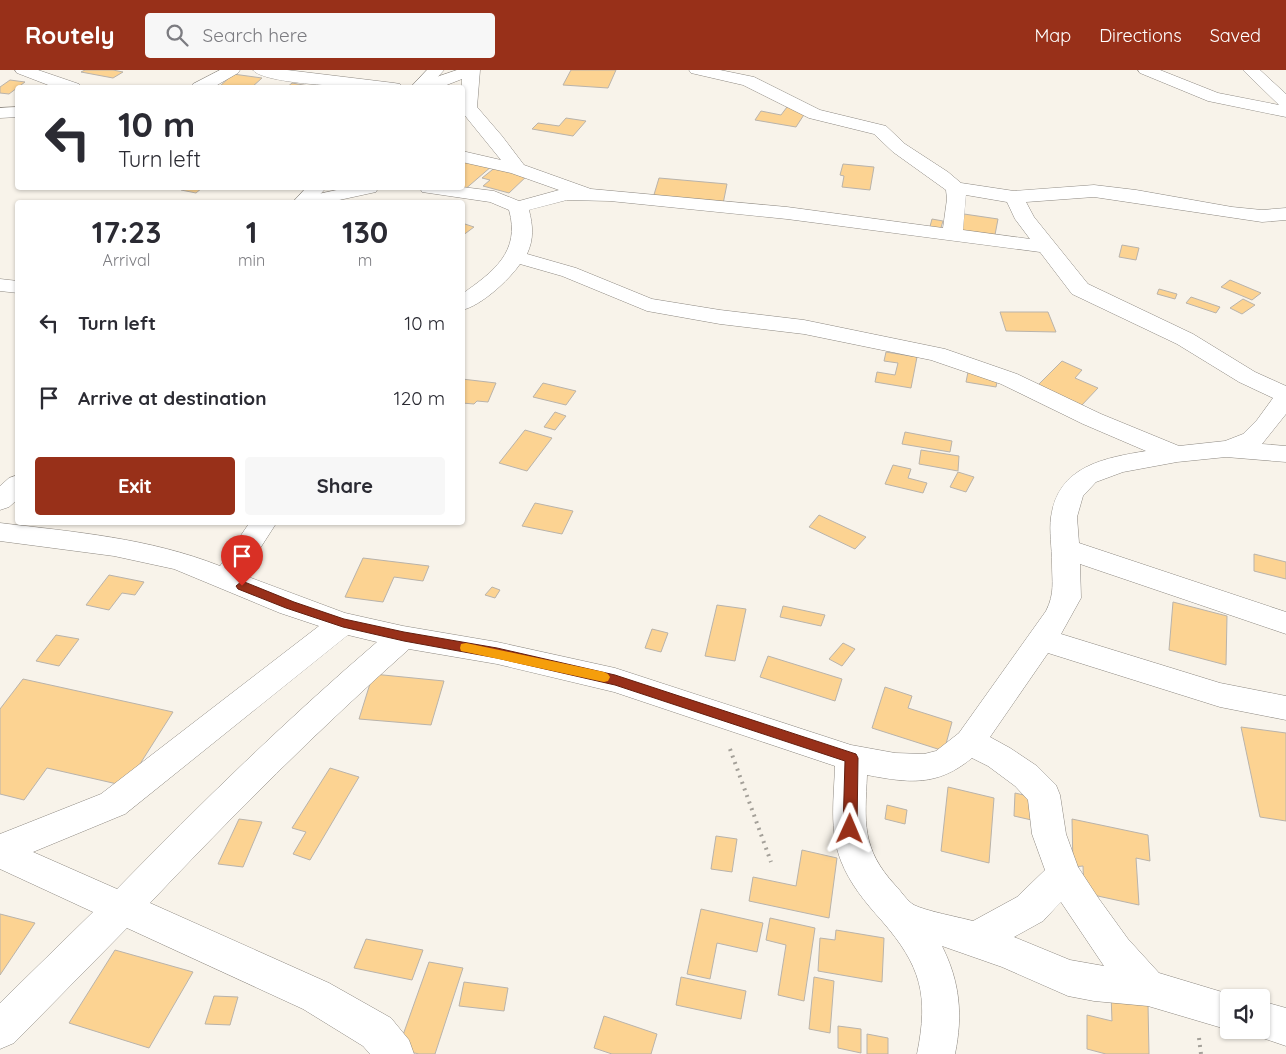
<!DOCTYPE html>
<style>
body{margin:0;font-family:Quicksand,sans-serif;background:#f7f7f7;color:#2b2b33;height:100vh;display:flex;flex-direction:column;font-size:19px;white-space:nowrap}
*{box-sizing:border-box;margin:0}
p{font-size:16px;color:#7c7c81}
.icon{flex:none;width:28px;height:28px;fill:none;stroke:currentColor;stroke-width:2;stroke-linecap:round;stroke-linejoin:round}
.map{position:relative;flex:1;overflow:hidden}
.details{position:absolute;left:15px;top:130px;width:450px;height:325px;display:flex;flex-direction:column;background:#fff;border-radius:5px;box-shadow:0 1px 4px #0004}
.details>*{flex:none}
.hud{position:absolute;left:15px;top:15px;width:450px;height:105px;border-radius:5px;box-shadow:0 1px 4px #0004;background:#fff;color:#2b2b33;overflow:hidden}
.tools{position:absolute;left:1220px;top:919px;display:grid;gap:10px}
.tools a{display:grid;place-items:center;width:50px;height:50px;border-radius:5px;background:#fff;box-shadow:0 1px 4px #0004;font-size:25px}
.pin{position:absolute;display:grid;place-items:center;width:42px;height:42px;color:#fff;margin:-51px -21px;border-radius:50% 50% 50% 0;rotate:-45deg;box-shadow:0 0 5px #0007}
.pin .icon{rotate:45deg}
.me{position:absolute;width:55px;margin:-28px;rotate:1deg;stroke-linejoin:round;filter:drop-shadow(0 0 4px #0008)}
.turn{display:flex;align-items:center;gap:18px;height:105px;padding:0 20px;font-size:22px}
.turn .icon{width:65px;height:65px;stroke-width:2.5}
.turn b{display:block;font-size:35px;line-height:42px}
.eta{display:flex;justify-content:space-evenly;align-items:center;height:85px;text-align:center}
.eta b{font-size:30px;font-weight:800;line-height:35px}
.primary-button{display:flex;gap:10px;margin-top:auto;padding:10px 20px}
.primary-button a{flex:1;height:58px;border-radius:5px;background:#983019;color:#fff;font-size:20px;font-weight:800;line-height:58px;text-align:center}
.primary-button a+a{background:#f7f7f7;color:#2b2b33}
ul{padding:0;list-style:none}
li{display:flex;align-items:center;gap:15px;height:75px;padding:0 20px}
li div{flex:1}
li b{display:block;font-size:19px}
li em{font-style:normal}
header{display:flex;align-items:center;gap:30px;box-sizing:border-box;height:70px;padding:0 25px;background:#983019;color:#fff}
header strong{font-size:24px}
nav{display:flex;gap:28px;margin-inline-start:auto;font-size:18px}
.search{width:350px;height:45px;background:#f7f7f7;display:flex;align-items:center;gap:12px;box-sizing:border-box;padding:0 18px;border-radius:5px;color:#7c7c81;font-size:19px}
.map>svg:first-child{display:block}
.building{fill:#fcd392;stroke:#b9b3ab}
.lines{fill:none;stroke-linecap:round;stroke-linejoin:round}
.minor-casing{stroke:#8d8881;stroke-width:1}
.highway-casing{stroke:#8d8881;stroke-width:1}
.path{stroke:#a4a099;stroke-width:4;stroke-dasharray:2 5;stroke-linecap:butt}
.minor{fill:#fff;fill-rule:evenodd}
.highway{fill:#fff;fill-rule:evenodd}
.route{fill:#983019;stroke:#631f10}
.slow{fill:#f59e0b}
</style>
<header>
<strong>Routely</strong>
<div class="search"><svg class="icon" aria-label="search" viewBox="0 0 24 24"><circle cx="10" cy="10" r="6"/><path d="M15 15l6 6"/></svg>Search here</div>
<nav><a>Map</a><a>Directions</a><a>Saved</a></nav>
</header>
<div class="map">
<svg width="1286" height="984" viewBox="0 0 1286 984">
<rect width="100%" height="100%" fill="#f8f3ea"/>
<path class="building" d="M85,0H113L123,2L113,8L81,2Z
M571,0H616L608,18L563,15Z
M233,4L262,8L251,18H218Z
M10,10L25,12L9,24L0,23V17Z
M292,13L309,16L306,18H286Z
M787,37L807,40L796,57L755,50L761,41L781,45Z
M566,48L586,51L573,66L532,59L538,53L559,56Z
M468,90L492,96L463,121L462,95Z
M843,94L874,97L870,120L842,117L844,106L840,105Z
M497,96L529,104L509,123L483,116L490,110L482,108Z
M659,108L727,114L723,134L653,128Z
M183,118H202L196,123L181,120Z
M964,144L998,149L994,170L959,164Z
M932,149L943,151L940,161L929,160Z
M462,153L474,157L462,166Z
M1122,175L1139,178L1136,190L1119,187Z
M1230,210L1261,223L1252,230L1221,217Z
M1159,219L1177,224L1175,229L1157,224Z
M1191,227L1220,237L1216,243L1186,233Z
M1243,229L1255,235L1242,244L1230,238Z
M1000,242H1048L1056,262L1006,261Z
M886,282L917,287L911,318L875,312L877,302L895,305L898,293L884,291Z
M1062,291L1082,300L1075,308L1098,318L1081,336L1037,316Z
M968,302L998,307L996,317L966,312Z
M462,309L496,313L488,332L477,331L474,334L462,333Z
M543,313L576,321L566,335L533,327Z
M555,342L566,346L555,360L544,357Z
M525,360L552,368L527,401L499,393Z
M905,362L952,371L950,382L902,374Z
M921,380L959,386L958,401L919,394Z
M893,395L911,399L908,408L927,413L923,423L885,414Z
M958,402L974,407L966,422L950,417Z
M535,433L573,441L562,464L522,456Z
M819,445L866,467L855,479L809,457Z
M1254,484L1286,492V509L1254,501Z
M363,488L429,496L423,511L394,507L383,532L345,527Z
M109,505L144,512L135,525L122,523L109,540L86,535Z
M492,517L500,520L495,528L485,525Z
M1173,532L1227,546L1226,595L1169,580Z
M717,535L746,539L735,591L705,586Z
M783,536L825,545L821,556L780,547Z
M652,559L668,563L661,582L645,578Z
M56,565L79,569L59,596L36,591Z
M843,573L855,579L842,596L829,589Z
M768,586L842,609L835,631L760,607Z
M373,604L444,611L431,655L359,649Z
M23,609L173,642L126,716L47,698L24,730L0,724V639Z
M885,617L912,626L908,638L952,652L944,681L872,658Z
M1241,657L1286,663V751L1260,747Z
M330,698L359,707L310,790L293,784L306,762L292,758Z
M948,717L994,728L989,793L941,781Z
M1015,723L1037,728L1036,751L1014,746Z
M887,735L907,740L905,754L885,749Z
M239,749L262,752L243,797L218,794Z
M1072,749L1148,765L1150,791L1136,788L1139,835L1084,823L1083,796L1073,797Z
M716,766L737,769L732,802L711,799Z
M802,780L837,788L829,848L749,831L753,807L796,816Z
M701,839L763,853L757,882L717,873L710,909L687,904Z
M0,844L35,853L0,905Z
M770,848L815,858L804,931L778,925L786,875L766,870Z
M836,860L884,868L882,912L818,901L820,868L835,870Z
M366,869L423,880L412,910L354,898Z
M115,880L193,902L149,978L69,953Z
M429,892L463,898L435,984H419L398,979Z
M681,907L746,921L741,949L676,935Z
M814,907L834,911L830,963L809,959Z
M464,912L508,918L504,941L459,936Z
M1111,924L1148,934L1149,984H1106L1087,979V945L1112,951Z
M214,926L238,927L230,955L205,954Z
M604,946L657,964L651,984H612L594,978Z
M838,956L861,959V983L838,978Z
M867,964L888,968V984H867Z"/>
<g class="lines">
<defs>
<path id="minor" d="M15,0H38L79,14L81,18H56L17,3Z
M220,0H240L238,3L212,18H191L193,14Z
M253,0H287L394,13L400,14L402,18C379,18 264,16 253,0Z
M457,0H480L477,37L502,66L524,95L591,119L787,137L943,158L947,129L946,120L893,82L874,64L809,48L743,15L691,3L689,0H720L754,7L820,40L886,56L905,74L948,102L961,113L1014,121L1094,115L1136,120L1232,137L1262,140L1286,138V150L1262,152L1094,127L1026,132L1034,147L1088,214L1193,264L1255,302L1286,316V344L1262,374L1286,376V392L1226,387L1177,392L1123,402L1096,412L1083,426L1077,447L1079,473L1286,542V564L1080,494L1081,528L1061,564L1220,613L1286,626V650L1220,637L1048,583L990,667L1010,678L1037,696L1056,715L1060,725L1066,764L1078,797L1099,829L1128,869L1159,903L1242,928H1229V960L1148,936L1094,931L1068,926L1002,897L942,876C960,912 963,945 955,984H917C929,925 921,896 882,851C865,832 850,814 841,791C829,760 834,728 835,696L614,622L497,594L409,579C318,660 233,745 150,833L329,913L391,948L409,970L414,984H370L363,976L303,939L127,858L14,973L0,979V933L93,842L0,799V764L101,724L319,556L280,543L174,499L114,486L0,471V453C75,462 149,468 220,496L250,452H277L243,505L345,543L403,556L497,572L615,598L851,675L895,683L924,684L936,681L959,663L1046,541C1055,523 1052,512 1052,493C1052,478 1049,461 1051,447C1058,396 1104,388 1146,381L1083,354L1001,314L931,290L804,264L720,254L647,241L562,206L520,194C509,210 481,236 462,240V224C493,202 521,182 509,140L490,132L422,122L420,118L462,117L494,121L519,131L559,120L511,103L462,92V81L501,90L462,42V9L439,18H414L416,14ZM966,125L1007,132L1015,149L1030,169L963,160ZM567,130L610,131L787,149L1040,182L1072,224L1177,274L1239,312L1273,328L1257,350L1243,364L1225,371L1179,376L1101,344L1017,304L945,279L804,250L720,240L652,229L576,198L527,184C534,169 533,156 529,140ZM348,565L377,572C286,650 201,733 117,819L33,782L125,744ZM972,688L988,696L1015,716L1028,730L1032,764L1045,800L1017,827L973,851C958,847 926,841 914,835C907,831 901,821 895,815C861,778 865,752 867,705C909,713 937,717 972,688ZM1061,832L1104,896L1070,890L1014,867L1043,851Z
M1138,0H1160L1218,23L1279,35L1243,0H1260L1286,24V47L1208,31L1140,3Z
M18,37V47L0,48V38Z
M346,118H378L376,122L330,132H297L300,128Z
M0,209L18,211V223L0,221Z
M1261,931L1286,938V976L1248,963L1246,960H1261Z"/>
<path id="highway" d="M427,0H444L428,18H410Z
M306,118H326L313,132H293Z
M18,405V429L9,437L0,440V416L9,408Z"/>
</defs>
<use href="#minor" class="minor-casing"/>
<use href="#highway" class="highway-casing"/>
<path class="path" d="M730,679L771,792
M1199,968L1201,984"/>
<use href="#minor" class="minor"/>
<use href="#highway" class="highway"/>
</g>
<path class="route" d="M242,511L294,532L344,549L404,562L497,578L615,605L856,684L858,688L857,759L855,764L850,765L845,764L843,759L845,691L615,615L497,588L404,571L343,557L286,538L238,519L236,516Z"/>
<path class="slow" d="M466,573L604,602L608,604L610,607L608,611L604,612L466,582L461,581L460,578L461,574Z"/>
</svg>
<div class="tools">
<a><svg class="icon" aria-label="sound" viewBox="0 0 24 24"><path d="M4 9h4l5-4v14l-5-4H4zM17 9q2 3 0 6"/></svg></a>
</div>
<div class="pin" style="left:242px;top:516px;background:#d93025"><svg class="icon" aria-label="arrive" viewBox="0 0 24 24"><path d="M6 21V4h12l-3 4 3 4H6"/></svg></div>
<svg class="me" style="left:850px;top:759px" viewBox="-20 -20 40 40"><path d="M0-17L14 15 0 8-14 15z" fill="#983019" stroke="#fff" stroke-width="4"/></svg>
<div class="hud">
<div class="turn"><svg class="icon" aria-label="left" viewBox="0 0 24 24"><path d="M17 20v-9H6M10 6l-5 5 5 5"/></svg><div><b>10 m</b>Turn left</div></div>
</div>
<section class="details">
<div class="eta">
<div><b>17:23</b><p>Arrival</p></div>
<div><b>1</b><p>min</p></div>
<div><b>130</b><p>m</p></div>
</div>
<ul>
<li><svg class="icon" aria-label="left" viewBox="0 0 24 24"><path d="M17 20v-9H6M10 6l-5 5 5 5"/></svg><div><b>Turn left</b></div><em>10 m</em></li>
<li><svg class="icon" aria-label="arrive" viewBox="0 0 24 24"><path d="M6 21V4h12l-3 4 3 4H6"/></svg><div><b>Arrive at destination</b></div><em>120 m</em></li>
</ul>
<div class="primary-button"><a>Exit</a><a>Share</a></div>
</section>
</div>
